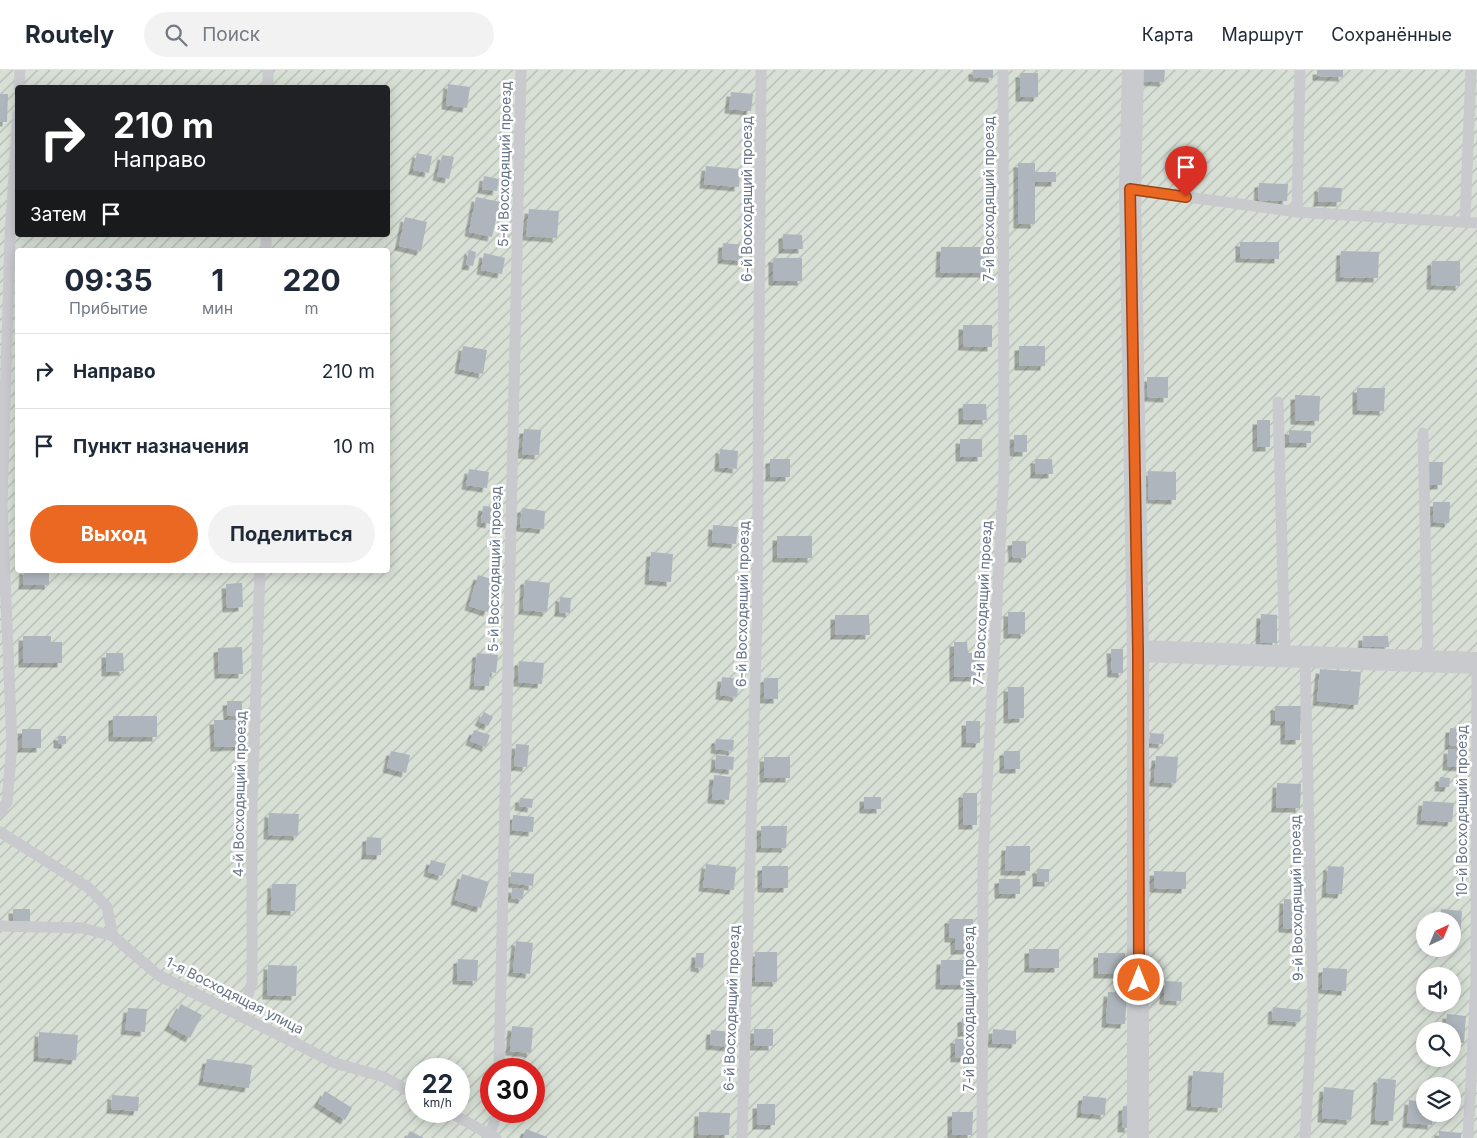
<!DOCTYPE html>
<html lang="ru">
<meta charset="utf-8">
<style>
body{margin:0;font-family:Inter,sans-serif;background:#f2f2f3;color:#1f2937;height:100vh;display:flex;flex-direction:column;font-size:19px;white-space:nowrap}
*{box-sizing:border-box;margin:0}
p{font-size:16px;color:#747a83}
.icon{flex:none;width:28px;height:28px;fill:none;stroke:currentColor;stroke-width:2;stroke-linecap:round;stroke-linejoin:round}
.map{position:relative;flex:1;overflow:hidden}
.panel{position:absolute;left:15px;top:178px;width:375px;height:325px;display:flex;flex-direction:column;background:#fff;border-radius:5px;box-shadow:0 2px 12px #0003}
.panel>*{flex:none}
.hud{position:absolute;left:15px;top:15px;width:375px;height:152px;border-radius:5px;box-shadow:0 2px 12px #0003;background:#202124;color:#fff;overflow:hidden}
.needle{width:32px;rotate:44deg}
.controls{position:absolute;left:1416px;top:842px;display:grid;gap:10px}
.controls a{display:grid;place-items:center;width:45px;height:45px;border-radius:50%;background:#fff;box-shadow:0 2px 12px #0003;font-size:25px}
.speed{position:absolute;left:405px;top:988px;display:flex;gap:10px;font-size:25px;font-weight:700;text-align:center}
.speed>*{display:grid;place-content:center;width:65px;height:65px;border-radius:50%;background:#fff;box-shadow:0 2px 12px #0003;line-height:1}
.speed small{font-size:12px;font-weight:400}
.speed .limit{border:8px solid #d22;background:#fff;color:#111}
.pin{position:absolute;display:grid;place-items:center;width:42px;height:42px;color:#fff;margin:-51px -21px;border-radius:50% 50% 50% 0;rotate:-45deg;box-shadow:0 0 5px #0007}
.pin .icon{rotate:45deg}
.me{position:absolute;width:55px;margin:-28px;rotate:0deg;stroke-linejoin:round;filter:drop-shadow(0 0 4px #0008)}
.turn{display:flex;align-items:center;gap:18px;height:105px;padding:0 15px;font-size:22px}
.turn .icon{width:65px;height:65px;stroke-width:2.5}
.turn b{display:block;font-size:35px;line-height:42px}
.then{display:flex;align-items:center;height:48px;padding:0 15px;background:#0003;gap:10px;font-size:19px}
.eta{display:flex;justify-content:space-evenly;align-items:center;height:85px;text-align:center}
.eta b{font-size:30px;font-weight:700;line-height:35px}
.button{display:flex;gap:10px;margin-top:auto;padding:10px 15px}
.button a{flex:1;height:58px;border-radius:30px;background:#eb6822;color:#fff;font-size:20px;font-weight:700;line-height:58px;text-align:center}
.button a+a{background:#f2f2f3;color:#1f2937}
ul{padding:0;list-style:none}
li{display:flex;align-items:center;gap:15px;height:75px;padding:0 15px;border-top:1px solid #e0e1e3}
li div{flex:1}
li b{display:block;font-size:19px}
li em{font-style:normal}
header{display:flex;align-items:center;gap:30px;box-sizing:border-box;height:70px;padding:0 25px;background:#fff;border-bottom:1px solid #e0e1e3}
header strong{font-size:24px}
nav{display:flex;gap:28px;margin-inline-start:auto;font-size:18px}
.search{width:350px;height:45px;background:#f2f2f3;display:flex;align-items:center;gap:12px;box-sizing:border-box;padding:0 18px;border-radius:28px;color:#747a83;font-size:19px}
.map>svg:first-child{display:block}
.garden{fill:url(#garden-furrows);fill-rule:evenodd}
.building{fill:#aeb5bc;filter:url(#shadow)}
.lines{fill:none;stroke-linecap:round;stroke-linejoin:round}
.lane{stroke:#c8cace;stroke-width:11}
.street{stroke:#c8cace;stroke-width:22}
.route-casing{stroke:#994416;stroke-width:12}
.route{stroke:#eb6822;stroke-width:9}
.labels{text-anchor:middle;dominant-baseline:central;stroke-width:5;stroke-linejoin:round;paint-order:stroke}
.street-label{font-size:14px;fill:#667487;stroke:#fff}
</style>
<header>
<strong>Routely</strong>
<div class="search"><svg class="icon" aria-label="search" viewBox="0 0 24 24"><circle cx="10" cy="10" r="6"/><path d="M15 15l6 6"/></svg>Поиск</div>
<nav><a>Карта</a><a>Маршрут</a><a>Сохранённые</a></nav>
</header>
<div class="map">
<svg width="1477" height="1068" viewBox="0 0 1477 1068">
<defs>
<pattern id="garden-furrows" width="10" height="10" patternUnits="userSpaceOnUse" patternTransform="scale(1.25)"><rect width="10" height="10" fill="#d8e0d6"/><path d="M-1 1l2-2M0 10L10 0M9 11l2-2" fill="none" stroke="#b3bab3"/></pattern>
<filter id="shadow"><feDropShadow dx="-4.5" dy="4.5" stdDeviation="0" flood-color="#0004"/></filter>
</defs>
<rect width="100%" height="100%" fill="#f8f8f5"/>
<path class="garden" d="M0,0H1477V1068H0ZM18,18H388V165H18ZM18,180H388V500H18ZM1425,851H1452V879H1425ZM1425,906H1452V934H1425ZM1425,961H1452V989H1425ZM416,999H459V1041H416ZM491,999H534V1041H491ZM1425,1016H1452V1044H1425Z"/>
<path class="building" d="M973,0H993V8L973,7Z
M1142,0H1165L1164,12L1142,11Z
M1317,0H1343V7L1317,6Z
M1020,3H1038V27H1020Z
M448,14L470,17L467,38L446,35Z
M731,22L753,24L751,41L729,39Z
M0,24H8L7,52H0Z
M417,83L432,86L429,103L413,100Z
M442,85L454,87L449,109L437,106Z
M1018,93H1035V102H1056V112H1035V154H1018Z
M706,96L740,99L739,117L704,114Z
M484,106L499,109L497,121L482,119Z
M1259,113L1288,114L1287,131L1258,130Z
M1319,117L1342,118L1341,132H1318Z
M476,127L500,132L492,167L469,162Z
M529,139L559,141L557,168L526,166Z
M405,147L427,152L421,181L399,176Z
M783,164L802,165L803,179H783Z
M1240,172H1279V189L1240,188Z
M723,173L744,175L742,191L722,189Z
M941,177H989V203H940Z
M469,180L476,182L473,196L466,195Z
M1341,181L1379,182L1378,208L1340,207Z
M484,183L505,188L502,204L481,200Z
M773,188H802V211H773Z
M1432,191H1460V216L1431,215Z
M963,255H992V277L963,276Z
M463,276L487,280L483,304L459,299Z
M1019,276H1045V296H1019Z
M1147,307H1168V328L1147,327Z
M1357,318H1385L1384,341L1357,340Z
M1295,325L1320,326L1319,351L1295,350Z
M963,334H986L987,350H963Z
M1257,350H1270V377H1257Z
M524,359L541,360L539,385L522,384Z
M1289,360L1311,361V373H1289Z
M1014,365H1027V382H1014Z
M960,369H982V387H960Z
M720,379L738,381L737,399L719,397Z
M770,389H790V407H770Z
M1035,389H1052L1053,404H1035Z
M1429,392H1443L1442,415H1428Z
M469,399L489,402L487,418L466,415Z
M1148,401L1176,402V430L1148,429Z
M1433,432H1450L1449,453L1433,452Z
M483,436L492,437L490,454L481,452Z
M522,438L545,441L544,459L520,457Z
M713,455L738,457L736,474L712,472Z
M777,466H812V488H777Z
M1012,471H1026V488H1013Z
M651,482L673,484L671,512L649,510Z
M24,500H49V515H23Z
M478,505L498,511L488,542L469,536Z
M525,510L550,513L547,542L523,540Z
M242,513L243,537L227,538L226,514Z
M560,527L571,528L570,543L559,542Z
M1008,542H1025V564H1008Z
M1261,544L1277,545V573H1260Z
M835,545H869L870,565H835Z
M23,566H51V572H62V593H23Z
M1363,566H1388L1389,577H1362Z
M954,572H967L968,583H980L981,607H954Z
M242,577L243,604H219L218,578Z
M1111,579H1123V603H1112Z
M106,583H123L124,601L106,602Z
M477,583L498,585L496,603L490,602L489,616L474,615Z
M519,591L544,593L542,614L518,612Z
M1320,599L1361,602L1358,635L1317,631Z
M722,607L739,609L737,627L720,625Z
M764,608H778V629H764Z
M1008,617H1024V648L1008,649Z
M227,631H242V646H228Z
M1275,636H1301L1300,670H1285V651H1275Z
M484,642L493,647L488,656L479,651Z
M113,646H157V667H113Z
M214,650H242V676L215,677Z
M966,651H980V673H966Z
M1450,658L1467,659L1466,677L1449,675Z
M22,659H41V678H22Z
M474,660L490,665L486,677L470,671Z
M1150,663L1164,664L1163,674L1149,673Z
M58,666H66V674H58Z
M716,669L734,670L733,681L715,679Z
M516,674L529,675L527,697L514,696Z
M1448,679L1467,681L1466,697L1447,696Z
M391,681L410,685L406,703L387,698Z
M1004,681H1020V699H1004Z
M716,685L734,687L733,700L715,698Z
M1156,686L1178,687L1176,713L1154,712Z
M764,687H790V708H764Z
M714,705L731,707L729,730L712,729Z
M1440,707L1450,708L1449,717H1439Z
M1277,713L1301,714L1300,738H1276Z
M963,723H977V755H963Z
M864,727H881V739H864Z
M520,728L533,729L532,738L519,736Z
M1423,731L1454,733L1452,752L1421,750Z
M269,743L299,744L298,766L268,765Z
M513,745L534,747L533,762L512,760Z
M761,756H787L786,778H761Z
M367,767L381,768V785H366Z
M1006,776H1030V801H1005Z
M431,790L446,794L442,806L428,802Z
M706,794L736,797L734,820L703,817Z
M762,796H788V818H762Z
M1328,796L1344,797L1342,824L1326,823Z
M1037,799H1049V812H1037Z
M1154,801L1186,802V819L1154,818Z
M511,802L534,804L533,816L510,813Z
M462,804L489,812L481,838L455,830Z
M999,809H1020V824H999Z
M272,814H296L295,841L271,840Z
M512,818L524,819L523,829L511,828Z
M1284,829L1304,830L1302,859L1283,858Z
M13,839H30V852H13Z
M1441,839L1462,841L1460,868L1452,867V851H1440Z
M949,849H973V880H955V868H949Z
M516,871L533,873L530,904L513,902Z
M1029,879H1059V898H1029Z
M755,882H777V912H755Z
M696,883H704L703,898L695,897Z
M1098,883H1125V904H1098Z
M458,889L478,890L477,911L457,910Z
M941,890H972V915H940Z
M268,895L297,896L296,926L267,925Z
M1323,898L1347,899L1346,921L1322,919Z
M1165,911L1182,912L1181,931L1164,930Z
M1108,922L1127,923L1125,954L1106,953Z
M181,934L202,945L190,968L169,956Z
M1273,937L1301,940L1300,952L1272,950Z
M128,938L147,939L145,962L125,960Z
M1447,944L1466,946L1464,973L1452,972V961H1445Z
M962,948H972V962H962Z
M512,956L533,958L531,983L510,981Z
M754,959H773V976H754Z
M993,959L1016,961V974L992,973Z
M711,960L731,962L730,977L710,975Z
M39,962L78,965L76,990L38,987Z
M955,969H974V987L955,988Z
M207,989L252,995L249,1018L203,1011Z
M1193,1001L1224,1003L1222,1038L1191,1036Z
M1378,1008L1396,1010L1393,1051L1375,1050Z
M1324,1017L1354,1020L1351,1050L1322,1048Z
M325,1021L352,1038L345,1050L318,1033Z
M112,1025L139,1027L138,1041L111,1039Z
M1083,1026L1106,1028L1105,1045L1081,1043Z
M1409,1030L1425,1032V1044H1433L1432,1055L1407,1053Z
M757,1034H775V1055H757Z
M1123,1036L1131,1037L1129,1058H1122Z
M699,1042L730,1043L729,1065L698,1064Z
M952,1042H973L972,1065H952Z
M526,1059L547,1067V1068H523Z
M410,1061L424,1068H406Z
M1439,1061L1461,1063V1068H1439Z"/>
<g class="lines">
<path class="lane" d="M19,18L20,0
M268,18V0
M1130,119L1297,142L1477,153
M1297,142L1300,0
M1465,152L1471,0
M266,180V165
M1278,332L1285,587
M1423,363L1428,592
M0,742L7,732L12,674L2,436L10,166L18,44
M0,762L89,818L107,837L113,866L158,905L335,993L384,1007L416,1025
M0,856L82,858L113,866
M241,947L252,913V735L260,500
M499,999L521,0
M447,1041L496,1068
M490,1064L498,1041
M742,1068L757,548L761,0
M982,1068L983,789L1004,401L1003,0
M1305,1068L1313,930L1305,588
M1468,1068L1476,914L1477,593"/>
<path class="street" d="M1133,0L1130,119L1138,581V1068
M1138,581L1477,593"/>
</g>
<g class="lines">
<defs>
<path id="route" d="M1139,910L1138,581L1130,119L1186,127"/>
</defs>
<use href="#route" class="route-casing"/>
<use href="#route" class="route"/>
</g>
<g class="labels">
<g class="street-label">
<text transform="translate(504 94) rotate(-89)">5-й Восходящий проезд</text>
<text transform="translate(746 129) rotate(-90)">6-й Восходящий проезд</text>
<text transform="translate(988 129) rotate(-90)">7-й Восходящий проезд</text>
<text transform="translate(494 499) rotate(-89)">5-й Восходящий проезд</text>
<text transform="translate(982 533) rotate(-87)">7-й Восходящий проезд</text>
<text transform="translate(742 534) rotate(-89)">6-й Восходящий проезд</text>
<text transform="translate(239 724) rotate(-89)">4-й Восходящий проезд</text>
<text transform="translate(1461 741) rotate(-90)">10-й Восходящий проезд</text>
<text transform="translate(1296 828) rotate(-91)">9-й Восходящий проезд</text>
<text transform="translate(235 925) rotate(27)">1-я Восходящая улица</text>
<text transform="translate(731 938) rotate(-88)">6-й Восходящий проезд</text>
<text transform="translate(968 939) rotate(-90)">7-й Восходящий проезд</text>
</g>
</g>
</svg>
<div class="controls">
<a><svg class="needle" viewBox="-14 -14 28 28"><path d="M0-13l5 13h-10z" fill="#e53935"/><path d="M0 13l5-13h-10z" fill="#747a83"/></svg></a>
<a><svg class="icon" aria-label="sound" viewBox="0 0 24 24"><path d="M4 9h4l5-4v14l-5-4H4zM17 9q2 3 0 6"/></svg></a>
<a><svg class="icon" aria-label="search" viewBox="0 0 24 24"><circle cx="10" cy="10" r="6"/><path d="M15 15l6 6"/></svg></a>
<a><svg class="icon" aria-label="layers" viewBox="0 0 24 24"><path d="M12 4l9 5-9 5-9-5zM3 14l9 5 9-5"/></svg></a>
</div>
<div class="speed"><div>22<small>km/h</small></div><div class="limit">30</div></div>
<div class="pin" style="left:1186px;top:127px;background:#d93025"><svg class="icon" aria-label="arrive" viewBox="0 0 24 24"><path d="M6 21V4h12l-3 4 3 4H6"/></svg></div>
<svg class="me" style="left:1139px;top:910px" viewBox="-20 -20 40 40"><circle r="17" fill="#eb6822" stroke="#fff" stroke-width="3"/><path d="M0-11L8 9 0 5-8 9z" fill="#fff"/></svg>
<div class="hud">
<div class="turn"><svg class="icon" aria-label="right" viewBox="0 0 24 24"><path d="M7 20v-9h11M14 6l5 5-5 5"/></svg><div><b>210 m</b>Направо</div></div>
<div class="then">Затем<svg class="icon" aria-label="arrive" viewBox="0 0 24 24"><path d="M6 21V4h12l-3 4 3 4H6"/></svg></div>
</div>
<section class="panel">
<div class="eta">
<div><b>09:35</b><p>Прибытие</p></div>
<div><b>1</b><p>мин</p></div>
<div><b>220</b><p>m</p></div>
</div>
<ul>
<li><svg class="icon" aria-label="right" viewBox="0 0 24 24"><path d="M7 20v-9h11M14 6l5 5-5 5"/></svg><div><b>Направо</b></div><em>210 m</em></li>
<li><svg class="icon" aria-label="arrive" viewBox="0 0 24 24"><path d="M6 21V4h12l-3 4 3 4H6"/></svg><div><b>Пункт назначения</b></div><em>10 m</em></li>
</ul>
<div class="button"><a>Выход</a><a>Поделиться</a></div>
</section>
</div>
